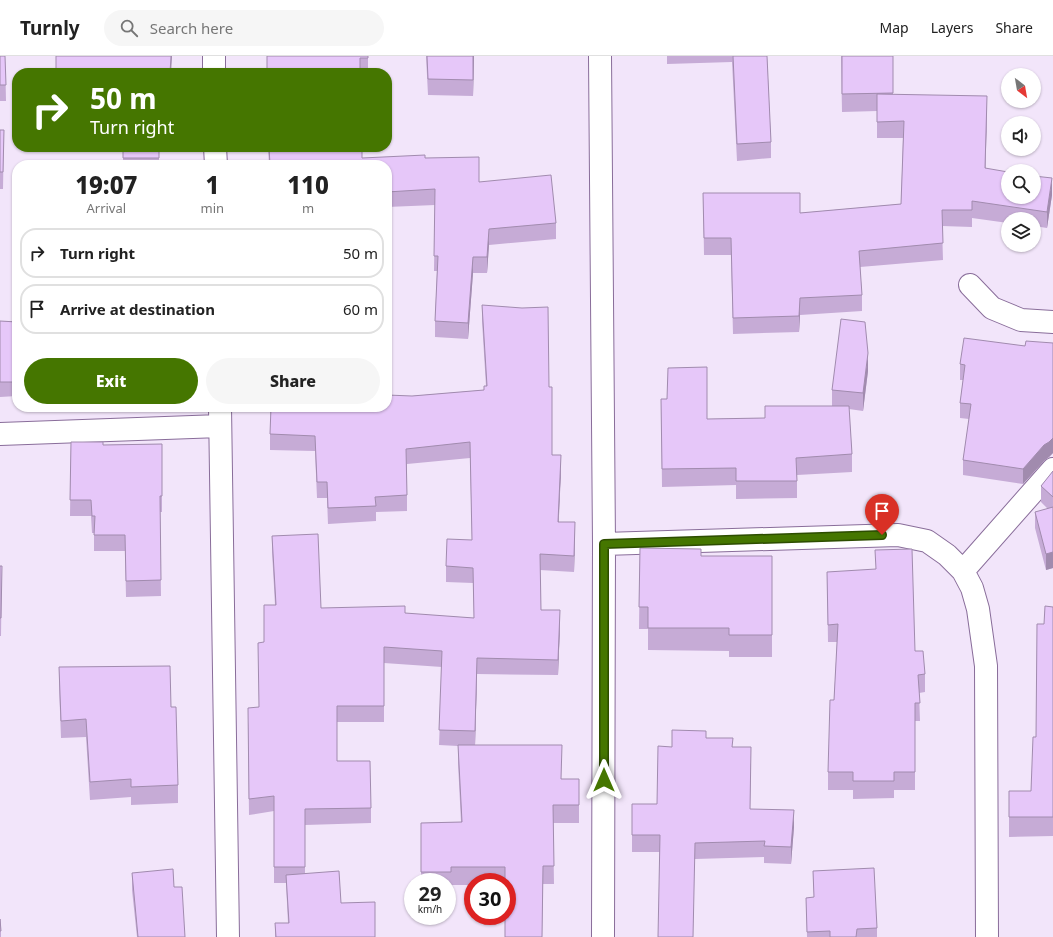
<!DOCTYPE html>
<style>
body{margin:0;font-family:"Noto Sans",sans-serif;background:#f6f6f6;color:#222;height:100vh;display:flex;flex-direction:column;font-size:15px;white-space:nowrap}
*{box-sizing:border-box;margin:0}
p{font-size:13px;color:#767676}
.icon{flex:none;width:22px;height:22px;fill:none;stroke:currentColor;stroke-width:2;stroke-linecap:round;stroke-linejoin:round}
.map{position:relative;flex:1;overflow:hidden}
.details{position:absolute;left:12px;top:104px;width:380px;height:252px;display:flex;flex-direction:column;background:#fff;border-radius:16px;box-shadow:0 1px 3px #0004}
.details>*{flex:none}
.top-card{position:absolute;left:12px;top:12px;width:380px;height:84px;border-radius:16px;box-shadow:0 1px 3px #0004;background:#457600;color:#fff;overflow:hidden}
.needle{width:26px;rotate:149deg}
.tools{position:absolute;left:1001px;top:12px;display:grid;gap:8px}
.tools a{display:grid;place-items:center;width:40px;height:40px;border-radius:50%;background:#fff;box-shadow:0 1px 3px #0004;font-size:20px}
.speed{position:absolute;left:404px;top:817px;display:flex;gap:8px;font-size:20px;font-weight:700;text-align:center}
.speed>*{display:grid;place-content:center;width:52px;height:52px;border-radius:50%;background:#fff;box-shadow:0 1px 3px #0004;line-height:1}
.speed small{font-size:10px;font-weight:400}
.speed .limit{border:6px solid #d22;background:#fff;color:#111}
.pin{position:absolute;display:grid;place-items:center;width:34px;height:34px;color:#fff;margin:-41px -17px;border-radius:50% 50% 50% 0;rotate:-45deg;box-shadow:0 0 4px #0007}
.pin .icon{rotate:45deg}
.me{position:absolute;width:44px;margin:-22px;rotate:0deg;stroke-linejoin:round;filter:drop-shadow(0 0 3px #0008)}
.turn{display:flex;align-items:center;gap:14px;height:84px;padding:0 12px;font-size:18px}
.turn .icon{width:52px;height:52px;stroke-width:2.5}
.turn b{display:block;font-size:28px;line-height:34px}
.eta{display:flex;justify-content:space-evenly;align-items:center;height:68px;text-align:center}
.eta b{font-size:24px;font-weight:800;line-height:28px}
.cta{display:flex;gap:8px;margin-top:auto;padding:8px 12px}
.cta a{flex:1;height:46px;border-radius:24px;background:#457600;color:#fff;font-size:16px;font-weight:800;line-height:46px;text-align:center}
.cta a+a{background:#f6f6f6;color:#222}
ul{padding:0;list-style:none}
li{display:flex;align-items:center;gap:12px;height:50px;margin:0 8px 6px;padding:0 4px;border:2px solid #e0e0e0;border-radius:16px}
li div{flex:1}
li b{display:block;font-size:15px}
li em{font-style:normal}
header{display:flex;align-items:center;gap:24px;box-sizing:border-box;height:56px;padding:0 20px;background:#fff;border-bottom:1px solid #e0e0e0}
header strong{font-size:19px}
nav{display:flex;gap:22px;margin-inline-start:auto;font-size:14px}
.search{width:280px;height:36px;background:#f6f6f6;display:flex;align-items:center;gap:10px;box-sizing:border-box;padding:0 14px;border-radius:22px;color:#767676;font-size:15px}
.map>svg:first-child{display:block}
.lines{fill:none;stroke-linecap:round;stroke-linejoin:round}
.minor-casing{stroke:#896d9a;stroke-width:24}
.minor{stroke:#fff;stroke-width:22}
.wall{fill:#c6abd6}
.shaded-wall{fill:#a18bae}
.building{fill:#e6c7f9;stroke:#a18bae}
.route-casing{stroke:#2d4d00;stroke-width:10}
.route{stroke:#457600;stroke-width:7}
</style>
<header>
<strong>Turnly</strong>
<div class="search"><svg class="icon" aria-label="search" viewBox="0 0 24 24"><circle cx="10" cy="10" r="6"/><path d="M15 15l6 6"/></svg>Search here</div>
<nav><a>Map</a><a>Layers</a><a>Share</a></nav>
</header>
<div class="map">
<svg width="1053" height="881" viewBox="0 0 1053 881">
<rect width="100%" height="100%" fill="#f2e5fa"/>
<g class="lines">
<defs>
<path id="minor" d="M600,0L604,488L603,881
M214,17V0
M215,91L216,109
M970,229L992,252L1021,264L1053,266
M220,351L228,881
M0,378L220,370
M604,488L898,479L927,485L947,499L963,515L972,532L978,553L986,610L987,881
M963,515L1053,413"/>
</defs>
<use href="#minor" class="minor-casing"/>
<use href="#minor" class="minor"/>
</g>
<path class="wall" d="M0,0H5L6,45H0Z
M368,0V17H267Z
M426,0H474L473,40L428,39Z
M667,0H767L771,86V102L737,105L732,6L667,8Z
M841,0H893V39L987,57L985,112L1052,139L1047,172L1034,170V163H1008V167L972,162V171L942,170L943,204L860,211L862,239V255L800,259L799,276L733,278L731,199H704L703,137L800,157L901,148L903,82H877V55L842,56Z
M0,74H4L3,133H0Z
M123,91H159V109H123Z
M268,91H362V102H425L479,126L556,167V183L489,189L487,217H473L468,283L435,281V265L437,215H434L435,149L387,151V109H269Z
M482,249L549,331L552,399L561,415L558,466L575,482L574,516L540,514L541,554L560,570L558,619L477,618L475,689L562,723H579V767H553L554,828H543L542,881H505L507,826H473V829H451V833H447V826H421V767L461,766L458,707V690L439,689L442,611L384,607V666H337V705L371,752V767L305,769V817L341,847L375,881H275V867H288L286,827H274V755L249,759L248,668L259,651L264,586L275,549L272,495V480L321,552L474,562L473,527L446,526V510L472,484L470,402L407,408V455L376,456V465L328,468L327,442H317L315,395L270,394V378L412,340L484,334L486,330L482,265Z
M0,265L17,266V340L0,341Z
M1053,287V397L1049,401L1044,405L1023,428L963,419V404L969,363L960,362V347L963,324H960V308L1025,290Z
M868,315L863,355L849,353L852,398V416L797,419V442L736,443V429L662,431L661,343H667L707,363L765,362L832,350V334Z
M71,386L103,389L162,388V456H160L161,540L126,541L125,495H94V477H92L91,460H70Z
M1053,415V512L1046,514L1035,472V456L1048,453L1041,446V430Z
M640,492L701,500H772V601H729V595L648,594V573H639Z
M0,510H2L1,580H0Z
M827,516L915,595L925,618V636L919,637L920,665H915V734H894V742L853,743V734H828V716L834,644L837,586H828Z
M1053,551V780L1009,781V735H1031L1036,681L1044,568Z
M59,611L171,651L178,729V747L131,749V741L90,744L86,681L61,682L59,629Z
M706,682L733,691L751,708L750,753L794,771L791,808L764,807V801L695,803L660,796H632V748H657L672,691Z
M813,815L877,872V881H807L806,842L814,841Z
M132,817L174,831L185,881H137L132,834Z
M0,863L1,875V881H0Z"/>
<path class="shaded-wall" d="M171,0H172L171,17H170Z
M473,0H474L473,40Z
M987,40V57L985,129V112Z
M1052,122V139L1047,172V156Z
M489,173V189L487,217V201Z
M473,201V217L468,283V267Z
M800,242V259L799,276V260Z
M868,297V315L863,355V337Z
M1053,382V397L1049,401L1044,405L1023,428V413L1044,389Z
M561,399V415L558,482V466Z
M575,466V482L574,516V500Z
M1053,496V512L1046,514V498Z
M560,554V570L558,619V604Z
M477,602V618L475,690V675Z
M794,754V771L791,808V791Z"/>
<path class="building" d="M0,0H5L6,29H0Z
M56,0H171L170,17H56Z
M267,0H368V2H360V17H267Z
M427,0H473V24L428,23Z
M733,0H767L771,86L737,88Z
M842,0H893V37L842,38Z
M877,38L987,40L985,112L1008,116V141H1034V120L1052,122L1047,156L972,145V154H942L943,187L859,195L862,239L800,242L799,260L733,262L731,182H704L703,137H800V157L901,148L904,65L877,66Z
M0,74H4L3,116H0Z
M123,91H159V102H123Z
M269,91H362V102L425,99V102L479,101V126L551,119L556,167L489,173L487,201H473L468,267L435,265L438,200H434L435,133L387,136V109H270Z
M482,249L522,252L548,251L549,331H552V399H561L558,466H575L574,500L540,498L541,554H560L558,604L477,602L475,675L439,674L442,595L384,591V650H337V705H370L371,752L305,753V811H274V740L249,743L248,652L259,651L258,587L264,586V549H276L272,480L318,478L321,552L405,550V557L474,562L473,512L446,510L447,483L472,484L470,386L406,393L407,439L375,441L376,450L328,452L327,426H317L315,380L270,378L271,351H387V339L412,340L484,334V330H487Z
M841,263L865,266L868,297L863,337L832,334Z
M0,265L17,266V326H0Z
M964,282L1025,290L1026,285L1053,287V382L1049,386L1044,389L1023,413L963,404L971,348L960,347L965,309L960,308Z
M707,311V363L765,362V350H849L852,398L796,402L797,425H736V412L662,413L661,343H667L668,312Z
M71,386H103V389L162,388V440H160L161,524L126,525L125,479H94L95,460H92L91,444H70Z
M1053,415V441L1041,430Z
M1053,451V496L1046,498L1035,456Z
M640,492L701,493V500H772V579H729V572H648V551H639Z
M912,493L915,595H923L925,618L918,619L920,647H915V716H894V725H853V716H828L830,644H834L838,568L828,569L827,516L876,513L875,494Z
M0,510H2L1,562H0Z
M1045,550L1053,551V761H1009V735H1031L1033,681H1036L1037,568H1044Z
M170,610L171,651H176L178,729L131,731V723L90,726L86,663L61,665L59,611Z
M672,674L706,675V682H733L732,691H751L750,753L794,754L791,791L764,790L765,785L695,787L693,881H658L660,779H632V748H657L658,690L672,691Z
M458,689H562L561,723H579V749H553L554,810H543L542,881H505V860H507V826H505V811H451V816H421V767L462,766Z
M874,812L877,872L857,873L856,881H830V875L807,876L806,842L814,841L813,815Z
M173,813L174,831H182L185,881H138L132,817Z
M339,815L341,847L375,846V881H276L275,867H289L286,819Z
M0,863L1,875H0Z"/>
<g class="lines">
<defs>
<path id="route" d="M604,724V488L882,479"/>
</defs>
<use href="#route" class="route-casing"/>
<use href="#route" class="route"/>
</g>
</svg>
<div class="tools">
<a><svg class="needle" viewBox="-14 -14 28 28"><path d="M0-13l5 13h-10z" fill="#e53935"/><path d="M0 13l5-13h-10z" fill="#767676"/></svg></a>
<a><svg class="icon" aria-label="sound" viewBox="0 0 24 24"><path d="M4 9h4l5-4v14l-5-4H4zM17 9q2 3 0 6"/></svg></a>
<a><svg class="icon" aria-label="search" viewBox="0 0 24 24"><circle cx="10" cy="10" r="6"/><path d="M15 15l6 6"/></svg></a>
<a><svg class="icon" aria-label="layers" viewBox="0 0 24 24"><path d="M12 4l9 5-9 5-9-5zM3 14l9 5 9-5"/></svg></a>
</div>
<div class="speed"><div>29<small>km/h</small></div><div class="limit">30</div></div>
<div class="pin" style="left:882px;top:479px;background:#d93025"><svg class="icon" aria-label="arrive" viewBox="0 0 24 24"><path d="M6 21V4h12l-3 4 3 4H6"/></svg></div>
<svg class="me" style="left:604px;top:724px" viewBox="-20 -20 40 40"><path d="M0-17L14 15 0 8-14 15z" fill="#457600" stroke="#fff" stroke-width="4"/></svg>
<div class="top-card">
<div class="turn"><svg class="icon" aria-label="right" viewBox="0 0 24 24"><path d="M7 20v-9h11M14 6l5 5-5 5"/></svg><div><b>50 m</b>Turn right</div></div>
</div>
<section class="details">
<div class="eta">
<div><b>19:07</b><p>Arrival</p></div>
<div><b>1</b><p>min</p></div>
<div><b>110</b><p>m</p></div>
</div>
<ul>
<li><svg class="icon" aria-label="right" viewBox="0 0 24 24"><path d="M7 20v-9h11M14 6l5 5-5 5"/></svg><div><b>Turn right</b></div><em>50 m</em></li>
<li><svg class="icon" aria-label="arrive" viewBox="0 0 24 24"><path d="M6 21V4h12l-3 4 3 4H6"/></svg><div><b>Arrive at destination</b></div><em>60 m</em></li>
</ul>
<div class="cta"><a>Exit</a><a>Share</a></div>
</section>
</div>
